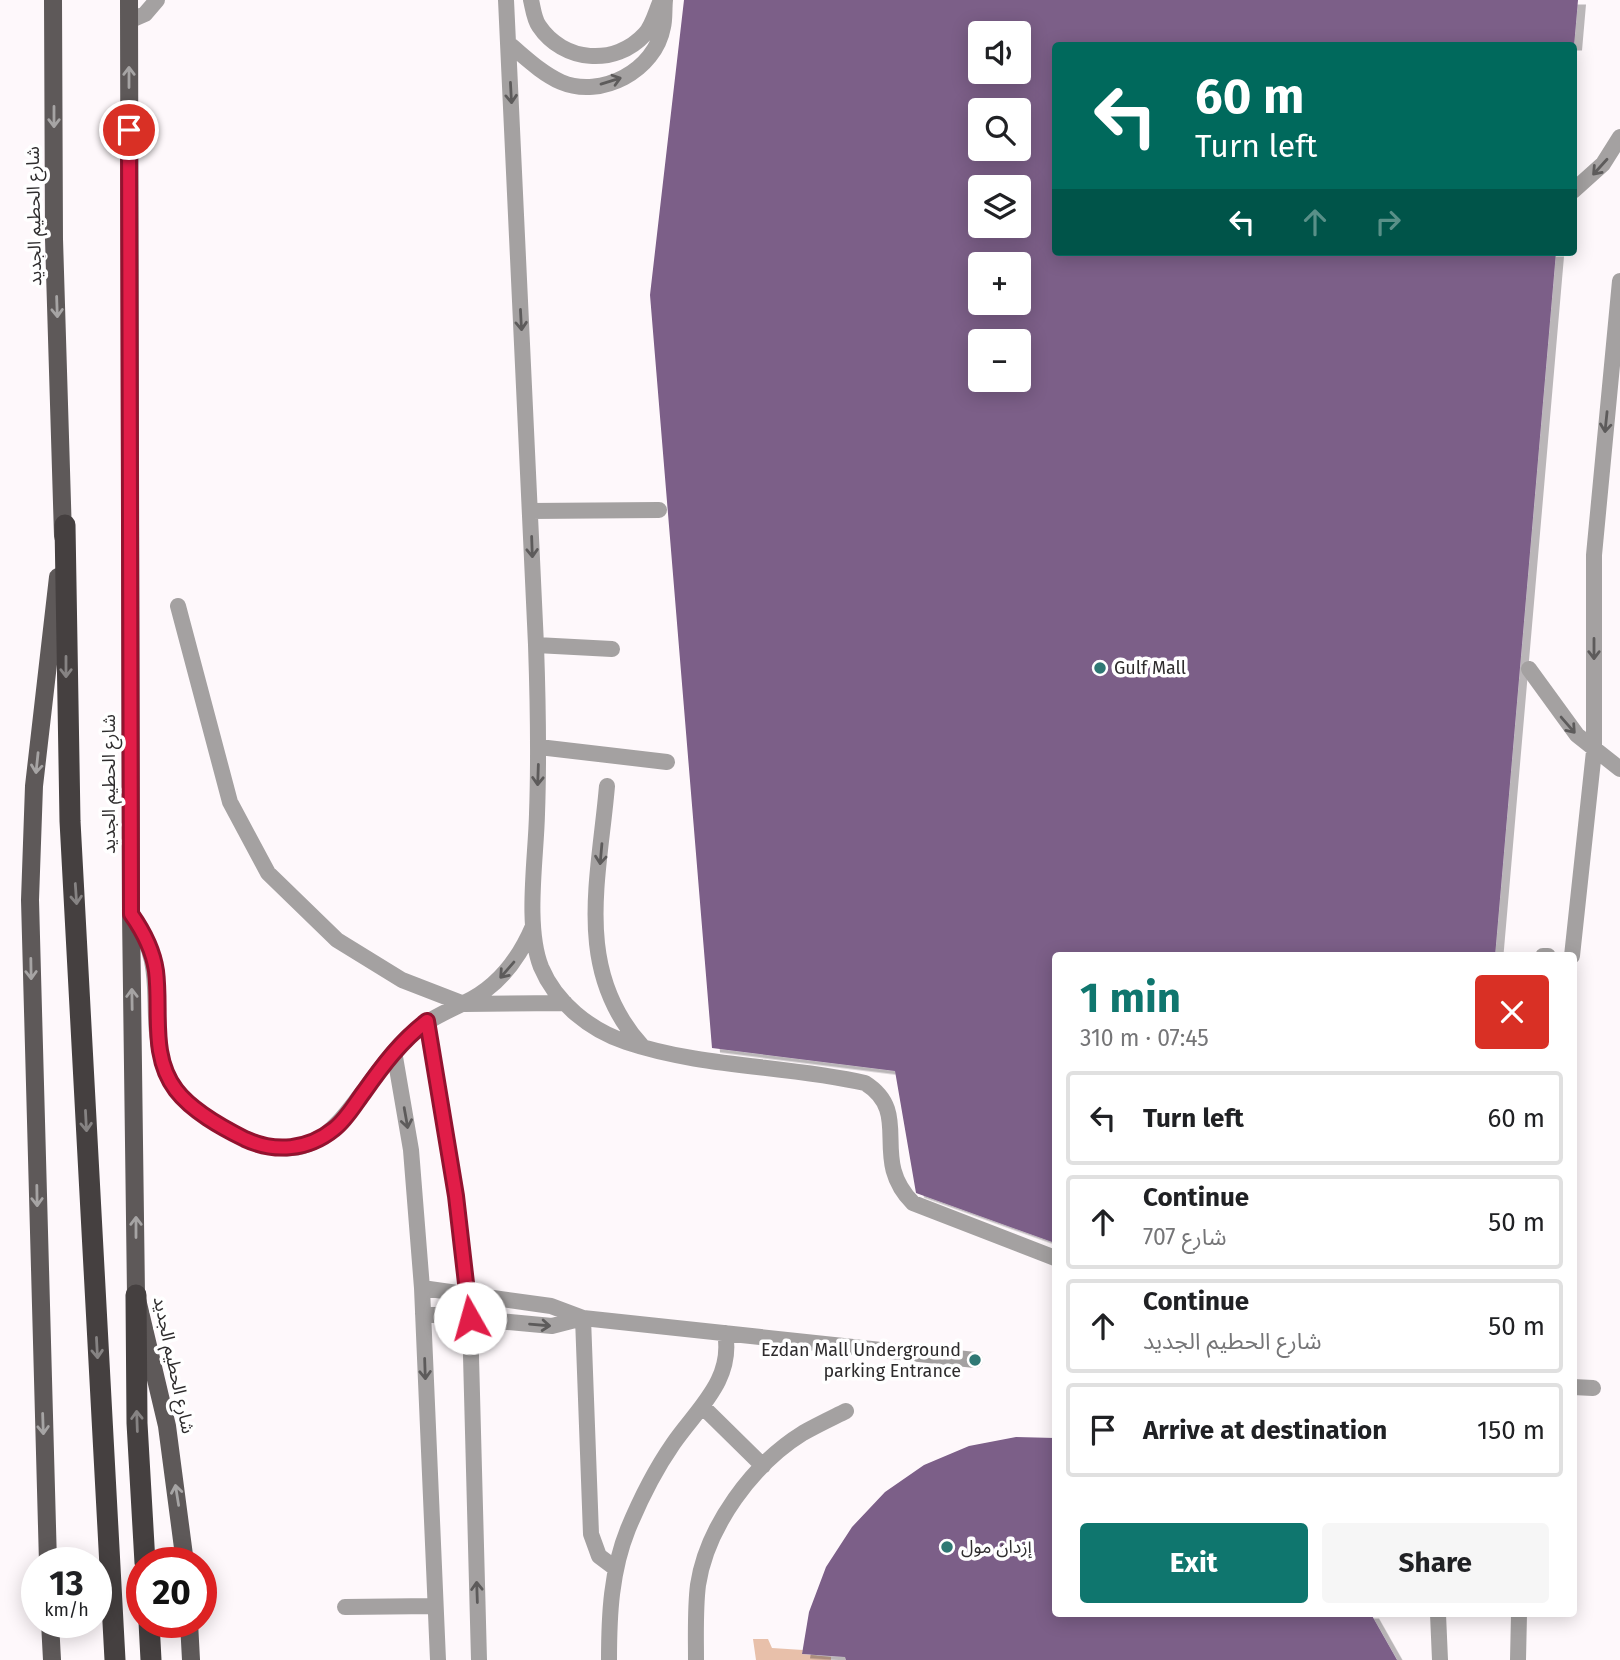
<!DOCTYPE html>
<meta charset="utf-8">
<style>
body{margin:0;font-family:"Fira Sans","Noto Sans Arabic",sans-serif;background:#f6f6f6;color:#202124;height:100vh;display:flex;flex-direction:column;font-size:26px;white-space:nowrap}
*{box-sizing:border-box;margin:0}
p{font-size:23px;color:#757577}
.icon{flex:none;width:38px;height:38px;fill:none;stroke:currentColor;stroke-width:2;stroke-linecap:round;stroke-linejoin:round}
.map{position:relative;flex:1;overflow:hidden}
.details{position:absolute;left:1052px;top:952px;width:525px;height:665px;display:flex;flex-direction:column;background:#fff;border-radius:7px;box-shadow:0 4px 18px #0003}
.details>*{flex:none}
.hud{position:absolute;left:1052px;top:42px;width:525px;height:214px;border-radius:7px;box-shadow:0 4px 18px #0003;background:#00695c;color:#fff;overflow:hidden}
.buttons{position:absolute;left:968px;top:21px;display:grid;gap:14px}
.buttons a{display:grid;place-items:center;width:63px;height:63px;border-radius:7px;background:#fff;box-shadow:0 4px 18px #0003;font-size:35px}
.speed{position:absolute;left:21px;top:1547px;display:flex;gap:14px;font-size:35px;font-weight:700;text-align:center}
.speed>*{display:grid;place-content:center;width:91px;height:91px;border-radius:50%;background:#fff;box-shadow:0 4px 18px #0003;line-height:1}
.speed small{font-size:18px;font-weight:400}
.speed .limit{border:10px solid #d22;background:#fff;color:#111}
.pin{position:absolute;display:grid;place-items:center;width:60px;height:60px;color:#fff;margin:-30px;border:4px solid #fff;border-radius:50%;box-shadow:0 2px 7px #0007}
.me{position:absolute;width:77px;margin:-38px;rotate:353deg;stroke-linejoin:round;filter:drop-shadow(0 0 5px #0008)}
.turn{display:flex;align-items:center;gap:24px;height:147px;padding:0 28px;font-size:32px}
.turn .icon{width:91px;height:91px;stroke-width:2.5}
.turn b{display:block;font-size:49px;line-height:60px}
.lanes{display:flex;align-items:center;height:66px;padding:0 28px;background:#0003;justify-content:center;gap:35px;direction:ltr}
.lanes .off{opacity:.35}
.round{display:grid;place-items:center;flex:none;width:74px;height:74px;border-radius:7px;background:#f6f6f6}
.head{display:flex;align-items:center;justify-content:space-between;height:119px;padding:0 28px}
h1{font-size:42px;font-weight:700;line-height:52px;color:#0f766e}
.primary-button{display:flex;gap:14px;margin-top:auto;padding:14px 28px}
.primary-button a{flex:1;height:80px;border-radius:7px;background:#0f766e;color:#fff;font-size:28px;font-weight:700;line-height:80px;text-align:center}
.primary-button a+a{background:#f6f6f6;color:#202124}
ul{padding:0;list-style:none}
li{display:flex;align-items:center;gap:21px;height:94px;margin:0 14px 10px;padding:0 14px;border:4px solid #e0e0e0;border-radius:7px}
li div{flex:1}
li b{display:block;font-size:26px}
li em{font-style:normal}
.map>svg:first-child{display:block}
.green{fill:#e8c0aa}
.building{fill:#7c5e88;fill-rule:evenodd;filter:url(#shadow)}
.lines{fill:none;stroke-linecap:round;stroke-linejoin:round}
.lane{stroke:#a4a1a1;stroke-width:16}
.primary{stroke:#5e5959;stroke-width:18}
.highway{stroke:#454040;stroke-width:21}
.oneway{stroke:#a6a4a4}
.oneway2{stroke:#5d5b5b}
.oneway3{stroke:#868383}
.route-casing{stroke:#92132f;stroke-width:18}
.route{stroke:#e11d48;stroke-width:12}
.poi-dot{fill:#2f7874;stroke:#fff;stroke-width:2.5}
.labels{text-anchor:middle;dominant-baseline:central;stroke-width:7;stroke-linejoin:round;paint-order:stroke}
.street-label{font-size:18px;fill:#2e2c2d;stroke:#fff}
.poi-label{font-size:18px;fill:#2e2c2d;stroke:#fff;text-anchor:start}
</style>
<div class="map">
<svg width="1620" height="1660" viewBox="0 0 1620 1660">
<defs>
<filter id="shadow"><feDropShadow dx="8" dy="4.5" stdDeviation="0" flood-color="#0004"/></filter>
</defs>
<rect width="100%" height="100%" fill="#fef8fb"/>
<path class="green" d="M753,1639H768L772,1648L803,1650L802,1654L831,1657V1660H756Z"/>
<path class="building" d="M684,0H1578L1574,46H1055V252H1556L1495,956H1055V1243L916,1193L895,1071L712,1048L650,295ZM980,33H1018V72H980ZM980,110H1018V149H980ZM980,187H1018V226H980ZM980,264H1018V303H980ZM980,341H1018V380H980Z
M1016,1437L1055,1438V1614H1371L1397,1660H846L845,1657L802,1654L809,1612L826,1567L852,1527L885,1492L924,1465L969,1446Z"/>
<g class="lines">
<path class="lane" d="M506,0L536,645C538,702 539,758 537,814C536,859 525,926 541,967C556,1003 590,1030 626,1042C703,1068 787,1065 865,1083C914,1114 868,1158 913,1203L1055,1258
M531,0C533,8 534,19 539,26C563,62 615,67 645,34C653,25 656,11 661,0
M129,21L145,14L157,0
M508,43C525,57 541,73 561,82C601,99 655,71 663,27C665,19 664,9 665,0
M1573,191L1603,164L1620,137
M530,511L659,510
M178,606L230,802L268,873L337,940L402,980L464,1004L565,1003
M536,645L612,649
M1529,669L1577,735L1620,769
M539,747L667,762
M607,786C599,879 573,970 642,1046
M131,914C169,969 147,1004 162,1061C169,1090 192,1108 216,1123C321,1187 337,1118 395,1050C415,1026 437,1016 464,1003C497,988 519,959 533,926
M1543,956H1548
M1572,956L1594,751V555L1620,281
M427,1021L456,1196L470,1318L479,1660
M394,1051L411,1150L422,1288L438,1660
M422,1288L551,1306L583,1318L975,1360
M423,1314L552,1326L583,1318
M583,1318L591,1534L599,1556L615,1568
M1573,1387L1593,1388
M702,1406L763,1466
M345,1607L434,1606
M1438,1614L1440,1660
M609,1660C609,1615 611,1571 628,1529C640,1500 655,1470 673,1444C697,1409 734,1380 725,1333
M696,1660C696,1635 695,1609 698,1585C707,1526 753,1464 803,1433C817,1425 832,1418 846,1411
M1518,1660L1519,1614"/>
<path class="primary" d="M53,0L54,239L63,536
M129,0L131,914L136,1295L167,1426L185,1563
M48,1563L30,900L34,786L58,577
M50,1622L52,1660
M189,1622L191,1660"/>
<path class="highway" d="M65,525L70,821L115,1660
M136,1295L137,1423L145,1563
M149,1622L151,1660"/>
</g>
<defs><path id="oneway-shaft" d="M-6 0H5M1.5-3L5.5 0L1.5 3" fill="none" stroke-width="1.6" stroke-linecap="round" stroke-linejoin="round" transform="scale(1.75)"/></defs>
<g class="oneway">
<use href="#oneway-shaft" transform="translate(129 77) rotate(-90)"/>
<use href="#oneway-shaft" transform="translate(54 117) rotate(90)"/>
<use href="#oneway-shaft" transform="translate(57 307) rotate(88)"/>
<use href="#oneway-shaft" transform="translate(37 763) rotate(96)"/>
<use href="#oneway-shaft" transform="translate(31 969) rotate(89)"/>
<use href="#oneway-shaft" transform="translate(132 999) rotate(-91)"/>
<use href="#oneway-shaft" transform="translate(37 1196) rotate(89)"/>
<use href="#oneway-shaft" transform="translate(136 1227) rotate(-90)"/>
<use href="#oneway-shaft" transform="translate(43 1424) rotate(88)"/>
<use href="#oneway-shaft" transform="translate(177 1495) rotate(-99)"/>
</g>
<g class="oneway2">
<use href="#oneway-shaft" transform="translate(611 81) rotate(-17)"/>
<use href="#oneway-shaft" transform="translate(511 93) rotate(87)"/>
<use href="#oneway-shaft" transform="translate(1600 167) rotate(132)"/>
<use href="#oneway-shaft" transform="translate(521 320) rotate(87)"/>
<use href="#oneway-shaft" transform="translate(1606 422) rotate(96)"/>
<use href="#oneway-shaft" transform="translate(532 547) rotate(88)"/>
<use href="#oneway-shaft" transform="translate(1594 649) rotate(90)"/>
<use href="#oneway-shaft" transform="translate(1568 725) rotate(49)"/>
<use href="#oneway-shaft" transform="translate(538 775) rotate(92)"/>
<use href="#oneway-shaft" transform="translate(601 854) rotate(95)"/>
<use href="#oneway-shaft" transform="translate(507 970) rotate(131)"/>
<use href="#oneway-shaft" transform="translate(406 1118) rotate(80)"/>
<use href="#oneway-shaft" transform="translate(540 1325) rotate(5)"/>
<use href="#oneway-shaft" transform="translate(425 1369) rotate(88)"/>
<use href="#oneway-shaft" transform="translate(477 1592) rotate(-92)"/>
</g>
<g class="oneway3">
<use href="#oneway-shaft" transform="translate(66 667) rotate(90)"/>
<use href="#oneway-shaft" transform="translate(76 894) rotate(86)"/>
<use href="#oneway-shaft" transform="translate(86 1121) rotate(87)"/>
<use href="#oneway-shaft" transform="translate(97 1348) rotate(87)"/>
<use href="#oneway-shaft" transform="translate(137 1421) rotate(-92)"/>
</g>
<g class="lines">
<defs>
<path id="route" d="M129,130L131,914C143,931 153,950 156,971C161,1011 150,1056 176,1090C192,1111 221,1127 245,1139C275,1153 308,1150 334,1129C346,1120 355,1104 364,1092C383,1065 401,1041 427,1021L456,1196L470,1318"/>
</defs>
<use href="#route" class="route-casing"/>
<use href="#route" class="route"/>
</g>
<g class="poi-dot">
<circle cx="1100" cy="668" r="7"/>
<circle cx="975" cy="1360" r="7"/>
<circle cx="947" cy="1547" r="7"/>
</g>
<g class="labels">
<g class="street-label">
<text transform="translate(34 216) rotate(-91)">شارع الحطيم الجديد</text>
<text transform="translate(109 784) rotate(-90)">شارع الحطيم الجديد</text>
<text transform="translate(174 1365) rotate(78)">شارع الحطيم الجديد</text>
</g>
<g class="poi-label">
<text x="1114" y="668">Gulf Mall</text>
<text x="961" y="1350" text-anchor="end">Ezdan Mall Underground<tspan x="961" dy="21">parking Entrance</tspan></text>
<text x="961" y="1547">إزدان مول</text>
</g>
</g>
</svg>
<div class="buttons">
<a><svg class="icon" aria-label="sound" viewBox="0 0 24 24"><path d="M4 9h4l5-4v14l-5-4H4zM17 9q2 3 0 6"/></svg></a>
<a><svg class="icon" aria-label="search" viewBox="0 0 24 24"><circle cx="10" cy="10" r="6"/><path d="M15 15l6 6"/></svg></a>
<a><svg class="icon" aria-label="layers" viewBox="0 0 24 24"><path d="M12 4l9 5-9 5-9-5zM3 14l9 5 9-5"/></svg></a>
<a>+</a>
<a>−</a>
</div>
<div class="speed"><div>13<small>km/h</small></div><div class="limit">20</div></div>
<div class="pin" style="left:129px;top:130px;background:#d93025"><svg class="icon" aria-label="arrive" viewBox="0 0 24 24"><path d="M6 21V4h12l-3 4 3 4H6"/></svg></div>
<svg class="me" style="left:470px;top:1318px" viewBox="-20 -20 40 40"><circle r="19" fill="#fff"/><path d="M0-13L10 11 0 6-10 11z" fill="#e11d48"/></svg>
<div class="hud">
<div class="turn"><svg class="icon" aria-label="left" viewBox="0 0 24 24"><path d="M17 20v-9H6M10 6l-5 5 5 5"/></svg><div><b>60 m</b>Turn left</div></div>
<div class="lanes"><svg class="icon" aria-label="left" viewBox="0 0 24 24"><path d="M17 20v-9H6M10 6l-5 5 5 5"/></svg><svg class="icon off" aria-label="ahead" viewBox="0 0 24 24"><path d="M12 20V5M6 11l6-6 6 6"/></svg><svg class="icon off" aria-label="right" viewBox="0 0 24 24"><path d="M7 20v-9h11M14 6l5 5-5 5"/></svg></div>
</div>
<section class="details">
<div class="head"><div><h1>1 min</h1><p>310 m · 07:45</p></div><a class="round" style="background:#d93025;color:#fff"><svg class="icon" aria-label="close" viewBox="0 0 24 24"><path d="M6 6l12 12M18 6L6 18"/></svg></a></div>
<ul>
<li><svg class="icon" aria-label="left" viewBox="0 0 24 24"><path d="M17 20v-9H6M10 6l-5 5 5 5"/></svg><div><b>Turn left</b></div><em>60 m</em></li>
<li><svg class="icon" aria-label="ahead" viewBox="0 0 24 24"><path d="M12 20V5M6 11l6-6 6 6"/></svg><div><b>Continue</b><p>شارع 707</p></div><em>50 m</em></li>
<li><svg class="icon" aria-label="ahead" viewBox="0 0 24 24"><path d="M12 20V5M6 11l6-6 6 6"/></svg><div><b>Continue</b><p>شارع الحطيم الجديد</p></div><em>50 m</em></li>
<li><svg class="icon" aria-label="arrive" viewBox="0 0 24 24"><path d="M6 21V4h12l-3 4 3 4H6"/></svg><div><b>Arrive at destination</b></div><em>150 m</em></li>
</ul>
<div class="primary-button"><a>Exit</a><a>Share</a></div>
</section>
</div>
